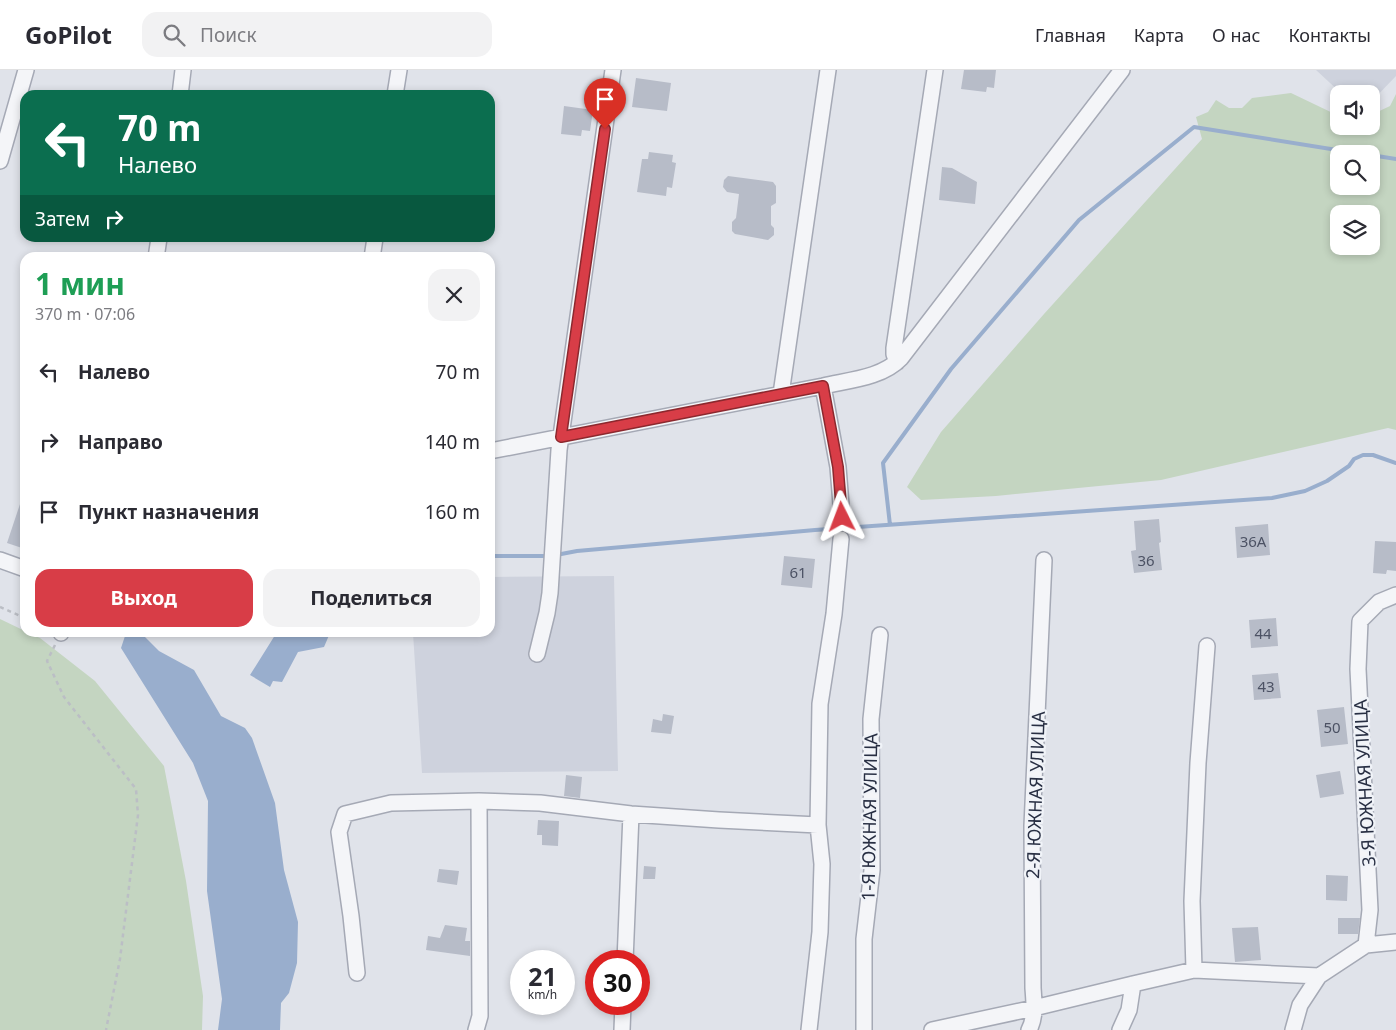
<!DOCTYPE html>
<html lang="ru">
<meta charset="utf-8">
<style>
body{margin:0;font-family:"Noto Sans",sans-serif;background:#f2f2f3;color:#2b2b33;height:100vh;display:flex;flex-direction:column;font-size:19px;white-space:nowrap}
*{box-sizing:border-box;margin:0}
p{font-size:16px;color:#7c7c81}
.icon{flex:none;width:28px;height:28px;fill:none;stroke:currentColor;stroke-width:2;stroke-linecap:round;stroke-linejoin:round}
.map{position:relative;flex:1;overflow:hidden}
.side{position:absolute;left:20px;top:182px;width:475px;height:385px;display:flex;flex-direction:column;background:#fff;border-radius:15px;box-shadow:0 2px 8px #0003}
.side>*{flex:none}
.banner{position:absolute;left:20px;top:20px;width:475px;height:152px;border-radius:15px;box-shadow:0 2px 8px #0003;background:#0b6e4f;color:#fff;overflow:hidden}
.buttons{position:absolute;left:1330px;top:15px;display:grid;gap:10px}
.buttons a{display:grid;place-items:center;width:50px;height:50px;border-radius:10px;background:#fff;box-shadow:0 2px 8px #0003;font-size:25px}
.speed{position:absolute;left:510px;top:880px;display:flex;gap:10px;font-size:25px;font-weight:700;text-align:center}
.speed>*{display:grid;place-content:center;width:65px;height:65px;border-radius:50%;background:#fff;box-shadow:0 2px 8px #0003;line-height:1}
.speed small{font-size:12px;font-weight:400}
.speed .limit{border:8px solid #d22;background:#fff;color:#111}
.pin{position:absolute;display:grid;place-items:center;width:42px;height:42px;color:#fff;margin:-51px -21px;border-radius:50% 50% 50% 0;rotate:-45deg;box-shadow:0 0 5px #0007}
.pin .icon{rotate:45deg}
.me{position:absolute;width:55px;margin:-28px;rotate:357deg;stroke-linejoin:round;filter:drop-shadow(0 0 4px #0008)}
.turn{display:flex;align-items:center;gap:18px;height:105px;padding:0 15px;font-size:22px}
.turn .icon{width:65px;height:65px;stroke-width:2.5}
.turn b{display:block;font-size:35px;line-height:42px}
.then{display:flex;align-items:center;height:48px;padding:0 15px;background:#0003;gap:10px;font-size:19px}
.round{display:grid;place-items:center;flex:none;width:52px;height:52px;border-radius:15px;background:#f2f2f3}
.head{display:flex;align-items:center;justify-content:space-between;height:85px;padding:0 15px}
h1{font-size:30px;font-weight:700;line-height:38px;color:#1e9e55}
.primary-button{display:flex;gap:10px;margin-top:auto;padding:10px 15px}
.primary-button a{flex:1;height:58px;border-radius:15px;background:#d83d47;color:#fff;font-size:20px;font-weight:700;line-height:58px;text-align:center}
.primary-button a+a{background:#f2f2f3;color:#2b2b33}
ul{padding:0;list-style:none}
li{display:flex;align-items:center;gap:15px;height:70px;padding:0 15px}
li div{flex:1}
li b{display:block;font-size:19px}
li em{font-style:normal}
header{display:flex;align-items:center;gap:30px;box-sizing:border-box;height:70px;padding:0 25px;background:#fff;border-bottom:1px solid #e1e1e2}
header strong{font-size:24px}
nav{display:flex;gap:28px;margin-inline-start:auto;font-size:18px}
.search{width:350px;height:45px;background:#f2f2f3;display:flex;align-items:center;gap:12px;box-sizing:border-box;padding:0 18px;border-radius:15px;color:#7c7c81;font-size:19px}
.map>svg:first-child{display:block}
.built{fill:#ced2dd}
.green{fill:#c4d5c1;fill-rule:evenodd}
.water{fill:#99aecd}
.lines{fill:none;stroke-linecap:round;stroke-linejoin:round}
.stream{stroke:#99aecd;stroke-width:4}
.building{fill:#b7bcc8}
.minor-casing{stroke:#a5a9b5;stroke-width:18}
.path{stroke:#bbbec5;stroke-width:2.5;stroke-dasharray:4 4;stroke-linecap:butt}
.minor{stroke:#f4f5f8;stroke-width:15}
.route-casing{stroke:#8c282e;stroke-width:12}
.route{stroke:#d83d47;stroke-width:9}
.labels{text-anchor:middle;dominant-baseline:central;stroke-width:4.5;stroke-linejoin:round;paint-order:stroke}
.number-label{font-size:15px;fill:#4c5264}
.street-label{font-size:18px;fill:#282f43;stroke:#f0f3f8}
</style>
<header>
<strong>GoPilot</strong>
<div class="search"><svg class="icon" aria-label="search" viewBox="0 0 24 24"><circle cx="10" cy="10" r="6"/><path d="M15 15l6 6"/></svg>Поиск</div>
<nav><a>Главная</a><a>Карта</a><a>О нас</a><a>Контакты</a></nav>
</header>
<div class="map">
<svg width="1396" height="960" viewBox="0 0 1396 960">
<rect width="100%" height="100%" fill="#e0e3ea"/>
<path class="built" d="M1316,0H1396V6L1371,32V24H1342Z
M614,506L618,701L422,703L413,563L490,562V507Z"/>
<path class="green" d="M1291,23L1339,46V56H1371V45L1390,36L1396,24V360L1388,358L1161,410L996,426L921,430L907,417L941,362L1044,244L1202,69L1196,47L1208,42L1216,30L1229,38H1242L1252,28ZM1339,84H1371V116H1339ZM1339,144H1371V176H1339Z
M0,549L25,561V562L28,563L40,568L95,611L164,696L186,811L203,926L202,960H0Z"/>
<path class="water" d="M277,562L330,563L324,577L298,582L282,612L273,611L270,617L250,605Z
M126,563H141L159,581L194,600L221,646L245,658L252,668L275,733L284,800L298,852L297,893L289,923L281,933L280,960H218L222,929L207,821L208,731L193,693L121,578Z"/>
<g class="lines">
<path class="stream" d="M1371,85L1396,89
M890,455L883,393L951,299L1079,150L1194,57L1362,84
M556,485L577,481L815,460L1272,428L1305,421L1327,411L1349,396L1354,389L1363,385H1373L1396,393
M490,486H549"/>
</g>
<path class="building" d="M964,0H996L994,18L987,17L986,22L961,19Z
M636,8L671,13L667,41L632,37Z
M564,36L593,40L590,61L582,60L581,66L561,64Z
M649,82L673,85L672,92L676,93L672,118L667,117L666,126L637,122L642,89H648Z
M942,97L952,98L977,112L975,134L939,130Z
M728,106L773,112L776,116V133L771,136V155L774,158V165L768,170L735,164L732,161V152L736,148L739,124L727,122L723,117L724,110Z
M23,425H25V479L7,473Z
M1159,449L1161,472L1159,473L1162,500L1134,503L1131,481L1136,480L1134,451Z
M1268,454L1270,485L1237,488L1235,457Z
M1375,471L1396,472V501L1387,500L1386,504L1373,503Z
M784,486L815,489L812,518L781,515Z
M1276,548L1278,576L1251,578L1249,550Z
M1278,603L1281,628L1254,630L1252,605Z
M1344,637L1348,674L1321,677L1317,640Z
M663,644L674,646L671,664L651,662L653,649L662,651Z
M1340,701L1344,724L1320,728L1316,705Z
M566,705L582,707L580,728L564,726Z
M538,750L559,751L558,776L542,775V765H537Z
M644,796L656,797L655,809H643Z
M439,799L459,801L457,815L437,812Z
M1326,805L1348,806L1347,831L1326,830Z
M1338,848H1360L1358,864H1338Z
M445,855L467,858L465,871H470V886L426,880L428,866L440,868Z
M1258,857L1261,890L1235,892L1232,858Z"/>
<g class="lines">
<defs>
<path id="minor" d="M180,25L183,0
M395,25L399,0
M0,91L26,0
M156,188L159,168
M372,188L375,168
M897,292L894,284V278L935,0
M823,316L838,397L842,447
M781,324L828,0
M490,381L823,316C849,310 882,308 901,288L1122,0
M0,490L25,499
M61,563V562
M537,584L547,543L550,523L559,380L613,0
M1366,875L1370,840L1358,599L1360,551L1379,532L1396,525
M625,891L631,744
M1194,900L1192,831L1198,693L1207,576
M357,903L351,846L339,762L345,744L391,733L479,731L540,733L631,744L719,750L818,755
M476,960L480,946L479,731
M622,960L623,934
M809,960L820,862L822,794L818,755L820,634L834,544L841,469
M864,960V869L872,800L871,649L880,565
M932,960L1034,938L1133,914L1194,900L1319,906L1366,875L1396,872
M1029,960C1036,947 1034,932 1033,918L1032,756L1044,490
M1120,960L1129,940L1133,914
M1293,960L1300,935L1319,906"/>
</defs>
<use href="#minor" class="minor-casing"/>
<path class="path" d="M0,537L25,548
M55,575L47,591L64,627L136,719L138,745L120,889L106,960"/>
<use href="#minor" class="minor"/>
</g>
<g class="lines">
<defs>
<path id="route" d="M605,59L561,367L823,316L838,397L842,447"/>
</defs>
<use href="#route" class="route-casing"/>
<use href="#route" class="route"/>
</g>
<g class="labels">
<g class="number-label">
<text x="1253" y="471">36А</text>
<text x="1146" y="490">36</text>
<text x="798" y="502">61</text>
<text x="1263" y="563">44</text>
<text x="1266" y="616">43</text>
<text x="1332" y="657">50</text>
</g>
<g class="street-label">
<text transform="translate(1364 713) rotate(-93)">3-Я ЮЖНАЯ УЛИЦА</text>
<text transform="translate(1035 725) rotate(-88)">2-Я ЮЖНАЯ УЛИЦА</text>
<text transform="translate(869 747) rotate(-89)">1-Я ЮЖНАЯ УЛИЦА</text>
</g>
</g>
</svg>
<div class="buttons">
<a><svg class="icon" aria-label="sound" viewBox="0 0 24 24"><path d="M4 9h4l5-4v14l-5-4H4zM17 9q2 3 0 6"/></svg></a>
<a><svg class="icon" aria-label="search" viewBox="0 0 24 24"><circle cx="10" cy="10" r="6"/><path d="M15 15l6 6"/></svg></a>
<a><svg class="icon" aria-label="layers" viewBox="0 0 24 24"><path d="M12 4l9 5-9 5-9-5zM3 14l9 5 9-5"/></svg></a>
</div>
<div class="speed"><div>21<small>km/h</small></div><div class="limit">30</div></div>
<div class="pin" style="left:605px;top:59px;background:#d93025"><svg class="icon" aria-label="arrive" viewBox="0 0 24 24"><path d="M6 21V4h12l-3 4 3 4H6"/></svg></div>
<svg class="me" style="left:842px;top:447px" viewBox="-20 -20 40 40"><path d="M0-17L14 15 0 8-14 15z" fill="#d83d47" stroke="#fff" stroke-width="4"/></svg>
<div class="banner">
<div class="turn"><svg class="icon" aria-label="left" viewBox="0 0 24 24"><path d="M17 20v-9H6M10 6l-5 5 5 5"/></svg><div><b>70 m</b>Налево</div></div>
<div class="then">Затем<svg class="icon" aria-label="right" viewBox="0 0 24 24"><path d="M7 20v-9h11M14 6l5 5-5 5"/></svg></div>
</div>
<section class="side">
<div class="head"><div><h1>1 мин</h1><p>370 m · 07:06</p></div><a class="round"><svg class="icon" aria-label="close" viewBox="0 0 24 24"><path d="M6 6l12 12M18 6L6 18"/></svg></a></div>
<ul>
<li><svg class="icon" aria-label="left" viewBox="0 0 24 24"><path d="M17 20v-9H6M10 6l-5 5 5 5"/></svg><div><b>Налево</b></div><em>70 m</em></li>
<li><svg class="icon" aria-label="right" viewBox="0 0 24 24"><path d="M7 20v-9h11M14 6l5 5-5 5"/></svg><div><b>Направо</b></div><em>140 m</em></li>
<li><svg class="icon" aria-label="arrive" viewBox="0 0 24 24"><path d="M6 21V4h12l-3 4 3 4H6"/></svg><div><b>Пункт назначения</b></div><em>160 m</em></li>
</ul>
<div class="primary-button"><a>Выход</a><a>Поделиться</a></div>
</section>
</div>
